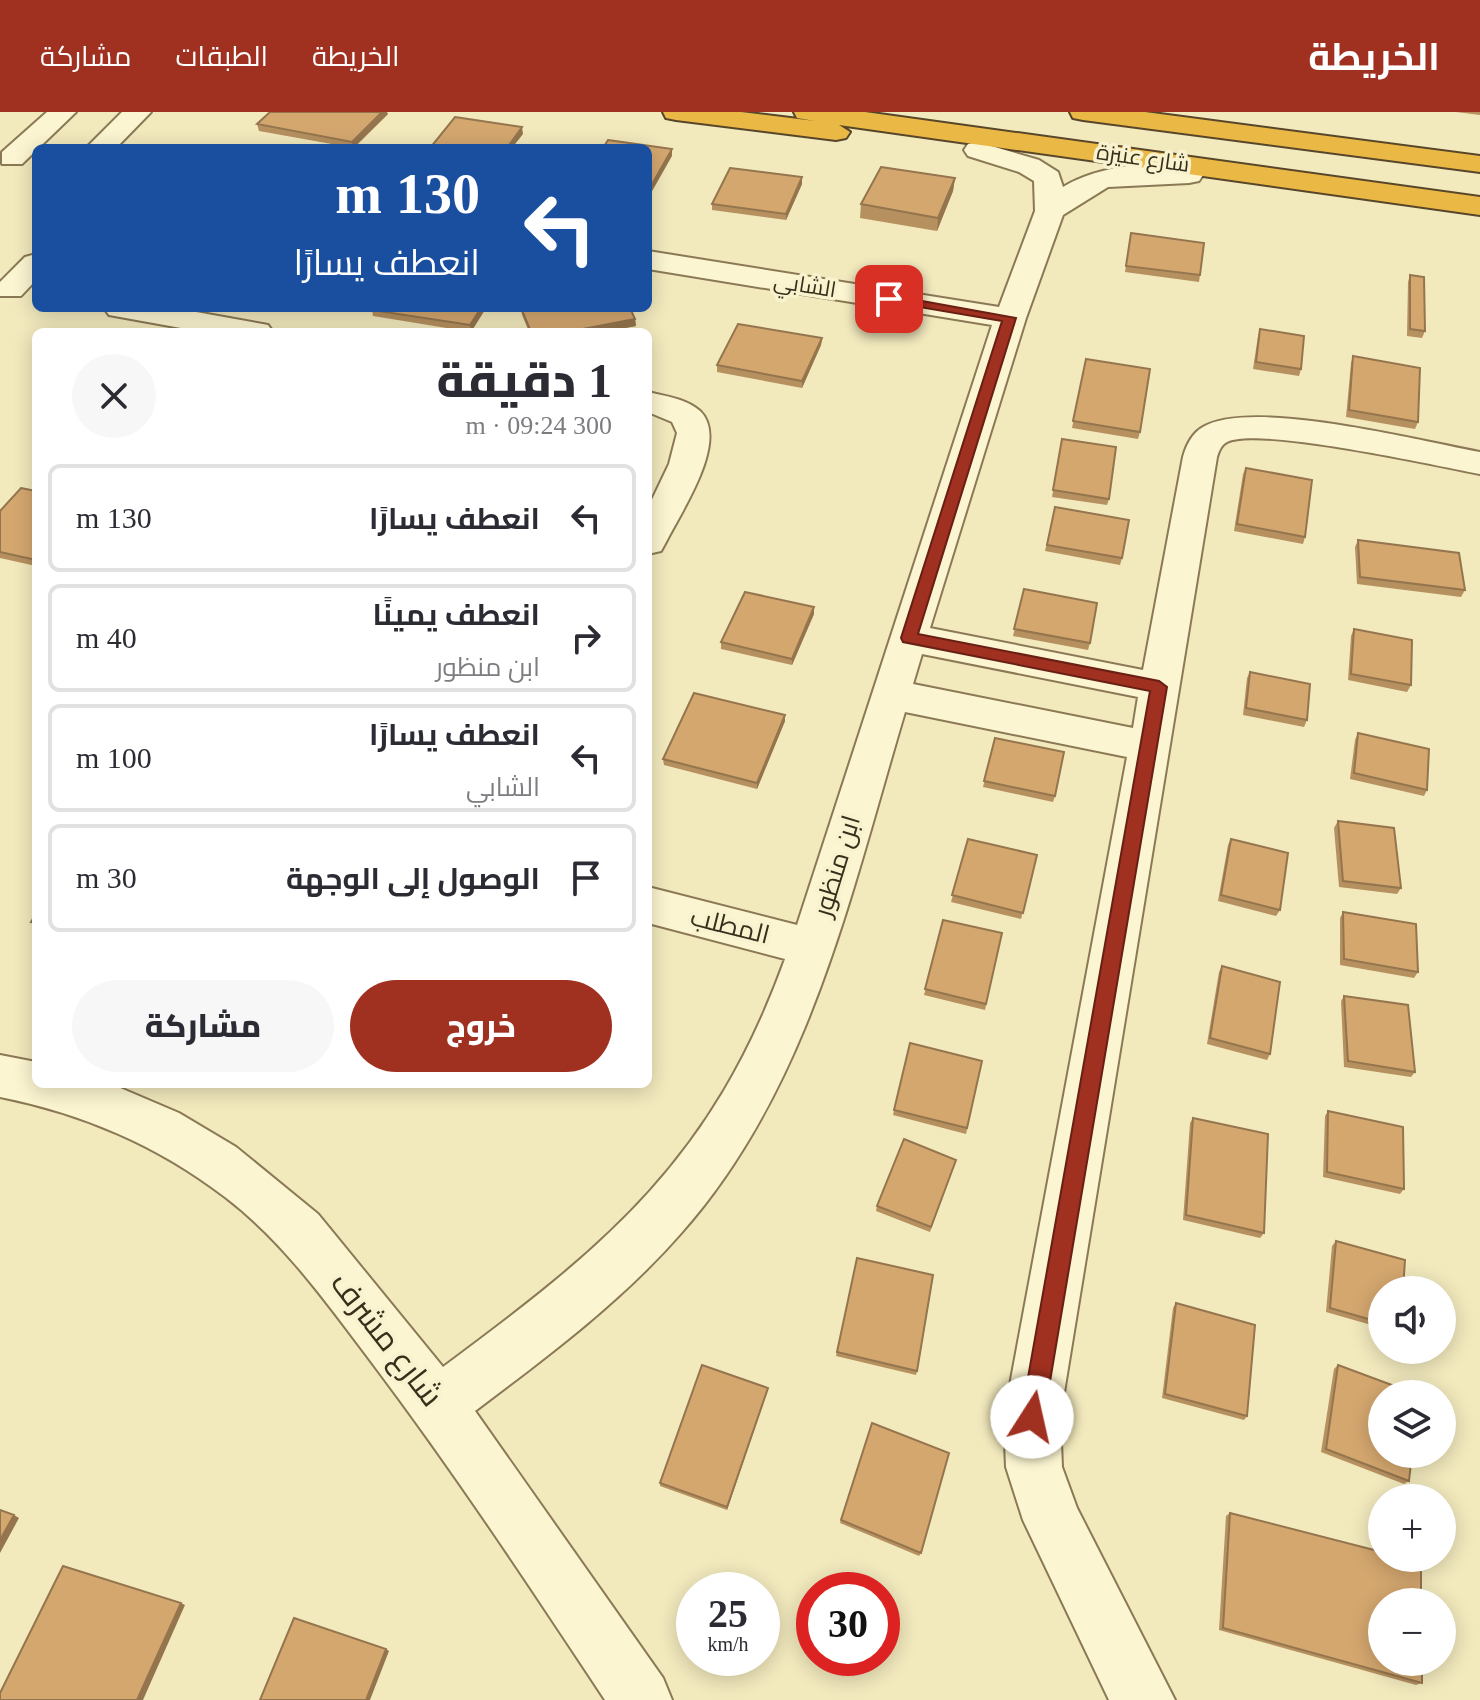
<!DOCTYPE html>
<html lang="ar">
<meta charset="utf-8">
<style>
body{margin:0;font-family:"Times New Roman",Cairo,serif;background:#f7f7f7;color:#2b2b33;direction:rtl;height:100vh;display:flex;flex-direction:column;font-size:30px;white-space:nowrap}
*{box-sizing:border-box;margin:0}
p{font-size:26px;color:#7c7c81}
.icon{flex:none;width:44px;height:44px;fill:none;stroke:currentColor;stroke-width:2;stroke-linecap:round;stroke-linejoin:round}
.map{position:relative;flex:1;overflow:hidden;direction:ltr}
.drawer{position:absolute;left:32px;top:216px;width:620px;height:760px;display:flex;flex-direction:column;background:#fff;border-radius:12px;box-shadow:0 4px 20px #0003;direction:rtl}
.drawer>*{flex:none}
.top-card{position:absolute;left:32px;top:32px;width:620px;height:168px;border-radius:12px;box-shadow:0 4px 20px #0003;direction:rtl;background:#1a4fa0;color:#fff;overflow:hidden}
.controls{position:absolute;left:1368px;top:1164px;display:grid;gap:16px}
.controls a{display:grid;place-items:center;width:88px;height:88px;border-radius:50%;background:#fff;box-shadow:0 4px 20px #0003;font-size:40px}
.speed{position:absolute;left:676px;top:1460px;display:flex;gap:16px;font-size:40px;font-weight:700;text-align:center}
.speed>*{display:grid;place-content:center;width:104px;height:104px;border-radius:50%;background:#fff;box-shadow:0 4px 20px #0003;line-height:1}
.speed small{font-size:20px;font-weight:400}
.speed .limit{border:12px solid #d22;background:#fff;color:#111}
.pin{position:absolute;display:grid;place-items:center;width:68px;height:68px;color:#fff;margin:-34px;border-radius:16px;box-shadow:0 4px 12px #0006}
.me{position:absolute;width:88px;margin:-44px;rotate:10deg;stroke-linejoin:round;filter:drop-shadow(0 0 6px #0008)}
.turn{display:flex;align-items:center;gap:28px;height:168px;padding:0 40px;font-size:36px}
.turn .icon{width:104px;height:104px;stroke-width:2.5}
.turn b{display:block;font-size:56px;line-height:68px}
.round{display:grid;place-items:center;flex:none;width:84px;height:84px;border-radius:42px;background:#f7f7f7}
.summary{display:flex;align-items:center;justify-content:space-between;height:136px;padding:0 40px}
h1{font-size:48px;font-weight:800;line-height:60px}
.button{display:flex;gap:16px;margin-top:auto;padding:16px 40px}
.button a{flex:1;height:92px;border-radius:48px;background:#a0301f;color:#fff;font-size:32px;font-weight:800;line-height:92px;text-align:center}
.button a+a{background:#f7f7f7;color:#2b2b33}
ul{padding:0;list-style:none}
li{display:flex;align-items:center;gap:24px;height:108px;margin:0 16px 12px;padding:0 24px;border:4px solid #e1e1e2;border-radius:12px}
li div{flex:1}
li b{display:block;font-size:30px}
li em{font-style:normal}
header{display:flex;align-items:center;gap:48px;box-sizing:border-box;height:112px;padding:0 40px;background:#a0301f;color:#fff}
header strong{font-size:38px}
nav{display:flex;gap:44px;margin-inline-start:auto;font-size:28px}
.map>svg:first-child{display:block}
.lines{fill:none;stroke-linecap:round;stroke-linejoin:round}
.minor-casing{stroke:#8b7955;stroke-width:4}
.highway-casing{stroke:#58462a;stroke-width:4}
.minor{fill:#fcf5d1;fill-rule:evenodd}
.highway{fill:#eab845;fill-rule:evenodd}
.wall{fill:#b6905f}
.shaded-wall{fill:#94754e}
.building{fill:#d4a76f;stroke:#94754e;stroke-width:2}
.route{fill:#a0301f;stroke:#681f14;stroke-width:2}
.labels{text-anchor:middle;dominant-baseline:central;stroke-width:7;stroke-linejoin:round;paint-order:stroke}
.far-street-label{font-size:22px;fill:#392e1b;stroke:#f8f2ce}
.street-label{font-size:26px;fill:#392e1b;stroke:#f8f2ce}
.near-street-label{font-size:32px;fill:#392e1b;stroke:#f8f2ce}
</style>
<header>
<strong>الخريطة</strong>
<nav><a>الخريطة</a><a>الطبقات</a><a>مشاركة</a></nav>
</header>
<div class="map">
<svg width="1480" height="1588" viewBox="0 0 1480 1588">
<rect width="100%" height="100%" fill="#f2e9bd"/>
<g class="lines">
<defs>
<path id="minor" d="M47,0H76L22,52H2V40Z
M122,0H151L116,36H86Z
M978,30L1039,48L1058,60L1063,75C1100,53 1157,47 1199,57L1203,63L1199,69L1189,71L1108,75L1063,103L1026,206L930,516L1143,558L1183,345C1186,334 1192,321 1203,315C1252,286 1421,329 1480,340V362C1438,354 1257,314 1227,330C1221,333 1219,339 1217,345L1060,1305L1062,1355L1077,1396L1175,1588H1109L1023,1408L1006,1355L1004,1305L1127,645L905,600C851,780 810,975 682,1120C622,1189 548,1244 475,1299L663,1566L672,1588H605C529,1473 453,1358 370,1248C326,1190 284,1130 225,1085C157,1033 84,1002 0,985V943L36,950V972H111L179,1001L236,1035L318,1102L443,1255C608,1133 713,1047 785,847L648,811V775L797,813L992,213L648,157V139L999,195L1035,99L1034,69L1019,60L968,44L964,38L968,32ZM922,542L1138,585L1133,616L913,572Z
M36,142V168L21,184H0V170L25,145Z
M104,196H174L257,211L268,213L273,220H203L120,205L109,203Z
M648,280C665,284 687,287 700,299C730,328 681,400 666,430L661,439L648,442V396L669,352L677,321L672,310L648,300Z"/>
<path id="highway" d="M663,0H741L815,9L797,6L794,0H865L1480,85V103L839,13L850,20L846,26L836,28L676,8L666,6Z
M1070,0H1145L1480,44V60L1083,8L1073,6Z"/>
</defs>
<use href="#minor" class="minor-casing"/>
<use href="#highway" class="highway-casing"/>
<use href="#minor" class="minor"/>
<use href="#highway" class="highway"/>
</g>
<path class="wall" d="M1456,0H1480V3Z
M388,2L354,36L259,19L257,12Z
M955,66L953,79L937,119L860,106L861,92Z
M802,72L786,108L712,98V92Z
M1130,128L1200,163L1199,170L1125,160Z
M1410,163L1425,219L1422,226L1407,224L1408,170Z
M373,196H486L471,220L373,204L372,198Z
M521,196L635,207L636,214L603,220H529L522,203Z
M1260,217L1301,257L1299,264L1253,257L1258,224Z
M822,226L821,233L802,276L717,260V253Z
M1353,244L1418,310L1415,317L1346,305L1351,251Z
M1086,247L1140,320L1138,327L1072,316Z
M1062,327L1109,387L1107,393L1052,385Z
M1246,356L1305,425L1303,432L1234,419L1243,362Z
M36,379V454L0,446V399Z
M1055,395L1122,446L1120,453L1045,439Z
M1358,428L1465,478L1461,485L1357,472L1355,435Z
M1024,477L1090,531L1088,538L1013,524Z
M814,502L792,553L721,537V530Z
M1354,517L1411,573L1407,580L1348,568L1351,524Z
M1250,560L1307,608L1304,615L1243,603L1247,566Z
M785,603V609L757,677L664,653L663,647Z
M1358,621L1427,678L1424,684L1350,667L1355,628Z
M995,626L1055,684L1053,690L983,675Z
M1338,709L1401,776L1397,782L1339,775L1334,716Z
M968,727L1037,743L1021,807L951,790Z
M1231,727L1280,798L1276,804L1218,789L1228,733Z
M1343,800L1418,860L1414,866L1340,853V806Z
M943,808L1002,821L985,898L924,883Z
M1222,854L1270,942L1267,948L1207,932L1219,860Z
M1344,884L1415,960L1411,965L1344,955L1341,889Z
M910,931L982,949L966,1022L893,1003Z
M1328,999L1404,1077L1400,1082L1323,1065L1325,1004Z
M1193,1006L1264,1121L1260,1126L1183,1108L1190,1011Z
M956,1048L930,1120L876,1099L877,1094Z
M1336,1129L1382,1178V1216L1326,1200L1332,1134Z
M857,1146L917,1259L916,1263L836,1244Z
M1176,1191L1247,1304L1244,1308L1162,1286L1173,1196Z
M1338,1253L1409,1369L1404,1372L1321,1340L1334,1257Z
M767,1280L727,1398L660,1374V1371Z
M872,1311L921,1441L919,1444L840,1411Z
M1230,1401L1422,1571L1416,1573L1219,1518L1226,1404Z"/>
<path class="shaded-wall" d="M382,0H387L388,2L353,36L352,30Z
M522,15L523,22L512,36H507Z
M672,37V44L651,81V74Z
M802,65V72L786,108V102Z
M955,66L953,79L937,119L938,106Z
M481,196H486L471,220L470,213Z
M635,207L636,214L603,220H567Z
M822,226L821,233L802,276V269Z
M814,495V502L792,553V547Z
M785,603V609L757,677V671Z
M768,1276L767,1280L727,1398V1395Z
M14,1403L19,1406L0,1441V1428Z
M181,1491L185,1493L143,1588H137Z
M386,1537L389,1539L370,1588H366Z"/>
<path class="building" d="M270,0H382L352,30L257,12Z
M455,5L522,15L507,36H430Z
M608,28L672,37L651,74H648V36H603Z
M881,55L955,66L938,106L861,92Z
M730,56L802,65L786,102L712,92Z
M1131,121L1204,131L1200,163L1126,154Z
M1410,163L1424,165L1425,219L1410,217Z
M373,196H481L470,213L372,198Z
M521,196H630L635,207L567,220H531Z
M738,212L822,226L802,269L717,253Z
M1260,217L1304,224L1301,257L1256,250Z
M1353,244L1420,256L1418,310L1349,298Z
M1086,247L1150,257L1140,320L1073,309Z
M1062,327L1116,335L1109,387L1053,378Z
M1246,356L1312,368L1305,425L1237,412Z
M21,376L36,379V448L0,440V399Z
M1055,395L1129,408L1122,446L1047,433Z
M1358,428L1459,441L1465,478L1360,465Z
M1024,477L1097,491L1090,531L1014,517Z
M745,480L814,495L792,547L721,530Z
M1354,517L1412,528L1411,573L1351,562Z
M1250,560L1310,572L1307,608L1246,596Z
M694,581L785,603L757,671L663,647Z
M1358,621L1429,637L1427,678L1354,661Z
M995,626L1064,640L1055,684L984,669Z
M1338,709L1394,716L1401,776L1343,769Z
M968,727L1037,743L1023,801L952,783Z
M1231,727L1288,741L1280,798L1221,783Z
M1343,800L1416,812L1418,860L1344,847Z
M36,802V811L31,810Z
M943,808L1002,821L986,892L925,877Z
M1222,854L1280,870L1270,942L1210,926Z
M1344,884L1408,893L1415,960L1348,949Z
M910,931L982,949L967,1016L894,998Z
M1328,999L1403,1015L1404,1077L1327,1060Z
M1193,1006L1268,1022L1264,1121L1186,1103Z
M904,1027L956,1048L931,1115L877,1094Z
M1336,1129L1405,1148L1403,1178H1382V1211L1330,1196Z
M857,1146L933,1163L917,1259L837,1240Z
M1176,1191L1255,1213L1247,1304L1165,1282Z
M702,1253L768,1276L727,1395L660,1371Z
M1338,1253L1416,1282H1382V1342H1412L1409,1369L1326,1337Z
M872,1311L949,1341L921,1441L841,1408Z
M0,1398L14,1403L0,1428Z
M1230,1401L1382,1440V1446H1404L1421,1450V1490H1382V1550H1422V1571L1223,1516Z
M63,1454L181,1491L137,1588H0V1581Z
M294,1506L386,1537L366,1588H260Z"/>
<path class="route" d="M889,183L1016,206L918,522L1159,569L1167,575L1044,1305L1040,1313L1032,1317L1024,1313L1021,1305L1150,579L903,530L901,526L1002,209L884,189V184Z"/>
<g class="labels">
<g class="far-street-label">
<text transform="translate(1143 46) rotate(8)">شارع عنيزة</text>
<text transform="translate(805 173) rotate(9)">الشابي</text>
</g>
<g class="street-label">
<text transform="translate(837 754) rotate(-73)">ابن منظور</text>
<text transform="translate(730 814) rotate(14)">المطلب</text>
</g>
<g class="near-street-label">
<text transform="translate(387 1227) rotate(52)">شارع مشرف</text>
</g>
</g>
</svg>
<div class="controls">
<a><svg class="icon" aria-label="sound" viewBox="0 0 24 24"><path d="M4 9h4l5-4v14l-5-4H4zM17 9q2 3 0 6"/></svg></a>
<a><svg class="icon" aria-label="layers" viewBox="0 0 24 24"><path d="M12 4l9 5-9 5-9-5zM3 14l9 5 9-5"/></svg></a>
<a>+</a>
<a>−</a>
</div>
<div class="speed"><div>25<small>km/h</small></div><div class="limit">30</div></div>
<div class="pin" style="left:889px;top:187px;background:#d93025"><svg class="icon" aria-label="arrive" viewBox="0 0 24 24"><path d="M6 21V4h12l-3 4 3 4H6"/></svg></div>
<svg class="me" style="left:1032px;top:1305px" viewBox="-20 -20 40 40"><circle r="19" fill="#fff"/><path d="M0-13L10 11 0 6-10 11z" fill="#a0301f"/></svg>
<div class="top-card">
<div class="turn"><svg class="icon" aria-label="left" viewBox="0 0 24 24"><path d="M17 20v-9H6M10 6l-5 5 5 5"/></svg><div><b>130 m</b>انعطف يسارًا</div></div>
</div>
<section class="drawer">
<div class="summary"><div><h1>1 دقيقة</h1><p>300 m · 09:24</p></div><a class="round"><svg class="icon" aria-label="close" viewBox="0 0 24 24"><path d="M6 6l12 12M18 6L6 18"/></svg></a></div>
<ul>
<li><svg class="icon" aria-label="left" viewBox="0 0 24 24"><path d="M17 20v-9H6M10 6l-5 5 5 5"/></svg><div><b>انعطف يسارًا</b></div><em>130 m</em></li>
<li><svg class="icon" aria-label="right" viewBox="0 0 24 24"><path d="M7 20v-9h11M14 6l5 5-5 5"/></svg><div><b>انعطف يمينًا</b><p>ابن منظور</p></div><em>40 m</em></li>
<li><svg class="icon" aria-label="left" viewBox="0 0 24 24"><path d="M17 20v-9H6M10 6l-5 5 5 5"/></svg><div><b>انعطف يسارًا</b><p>الشابي</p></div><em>100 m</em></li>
<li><svg class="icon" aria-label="arrive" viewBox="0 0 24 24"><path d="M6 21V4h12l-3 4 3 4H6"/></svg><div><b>الوصول إلى الوجهة</b></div><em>30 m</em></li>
</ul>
<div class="button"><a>خروج</a><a>مشاركة</a></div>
</section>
</div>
